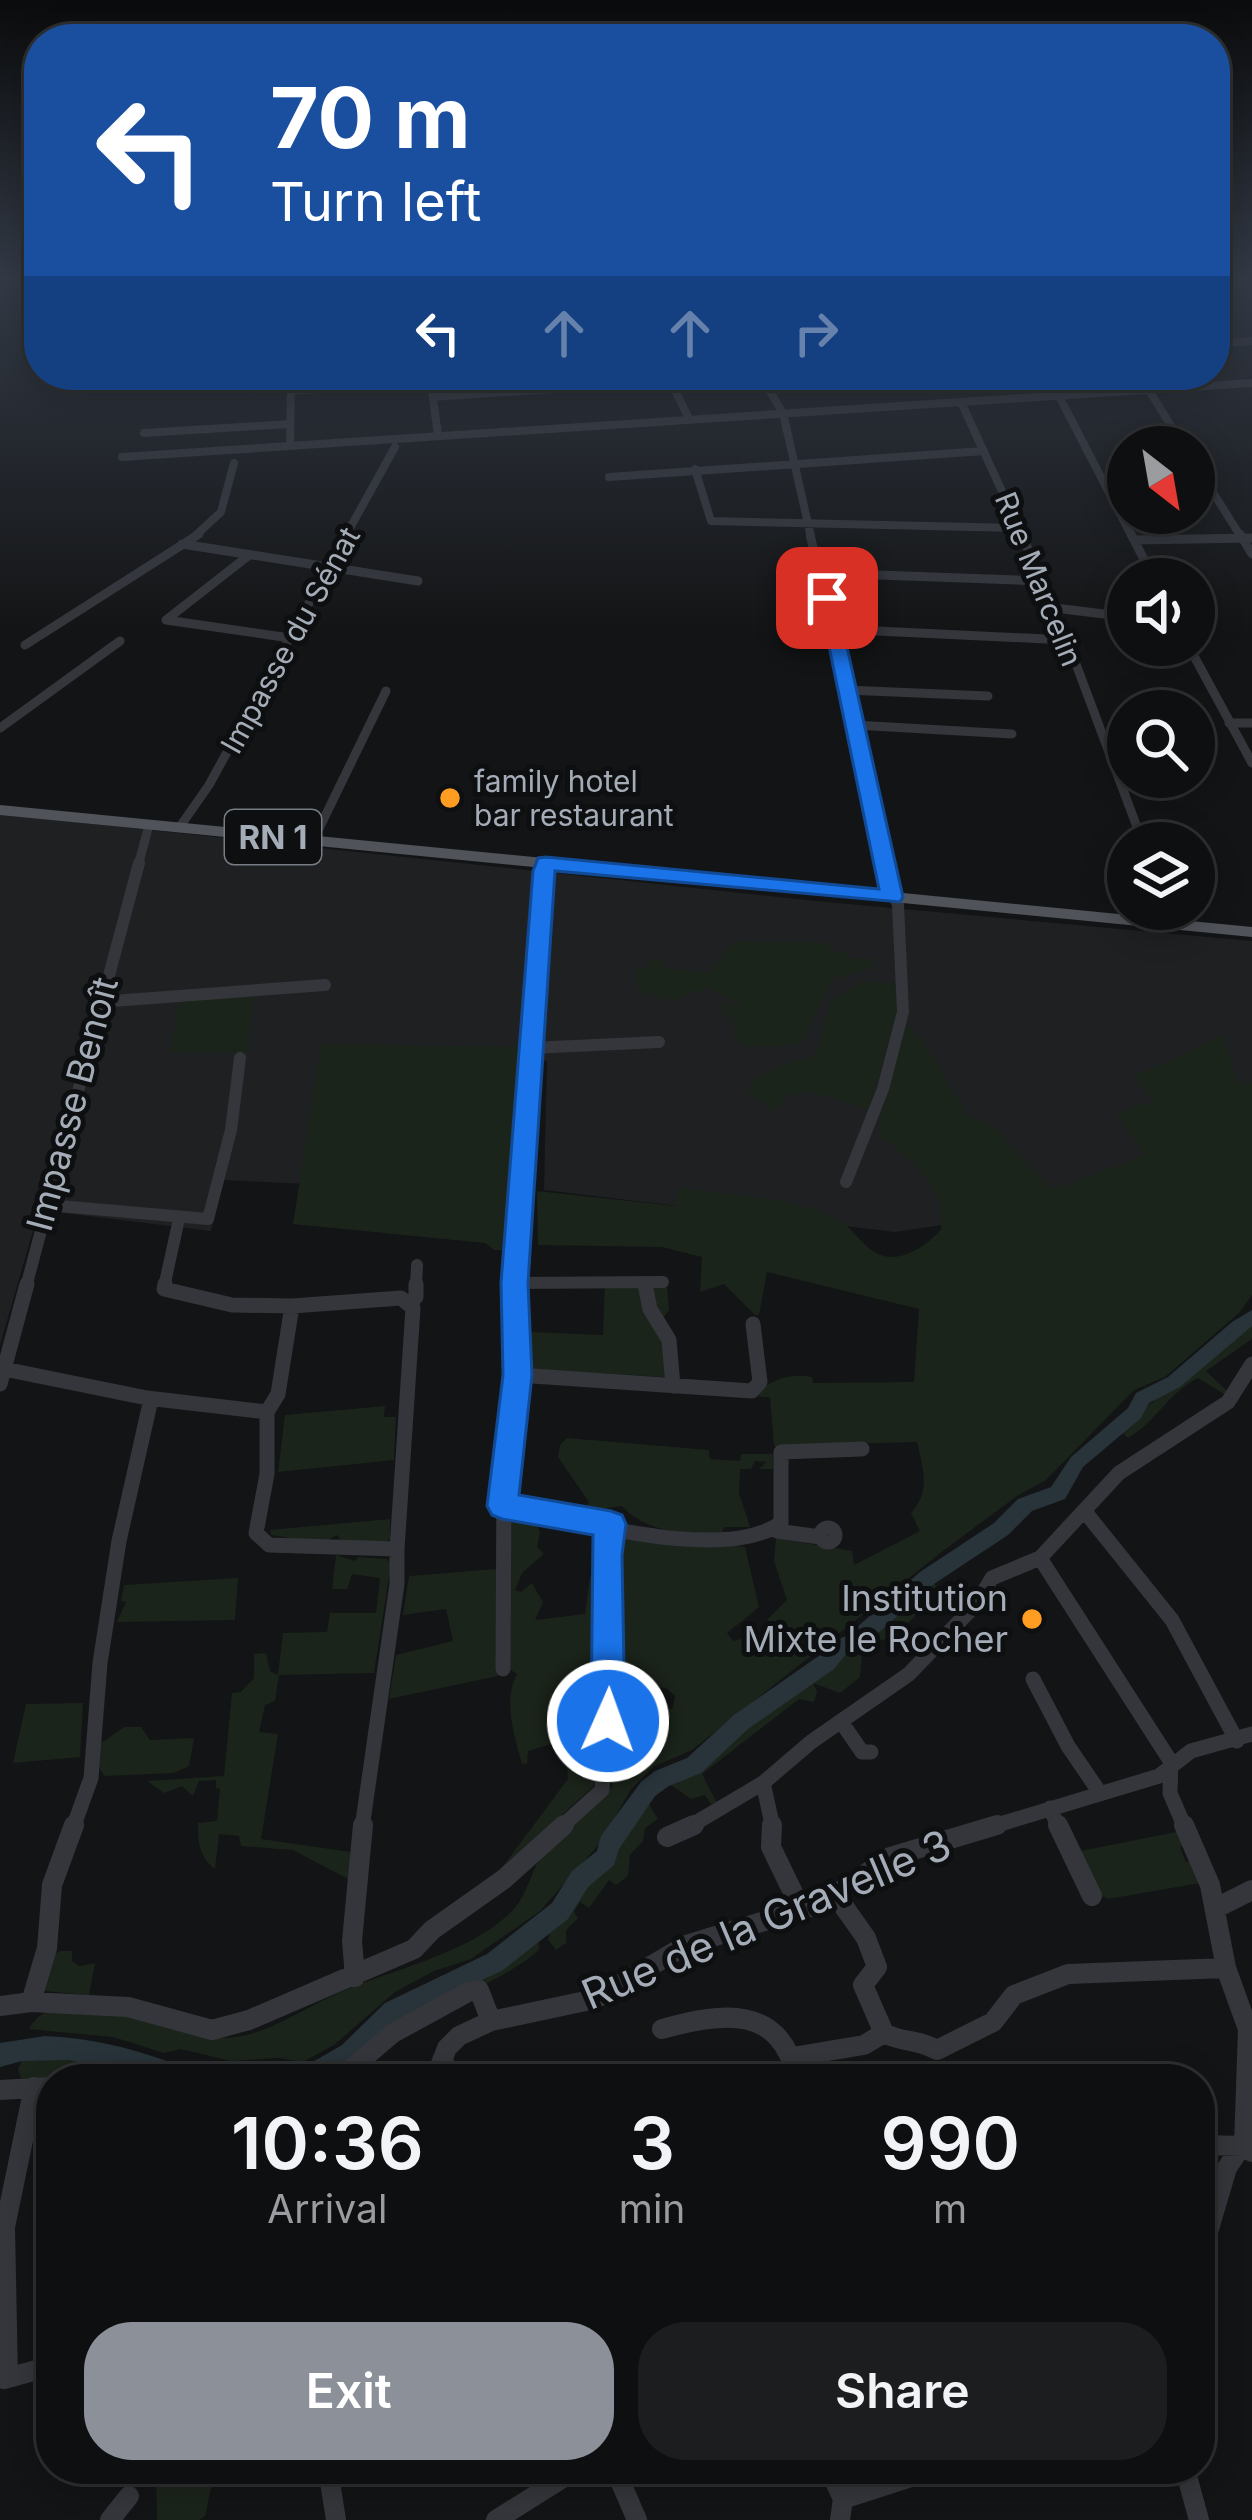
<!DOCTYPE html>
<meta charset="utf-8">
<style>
body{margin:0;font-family:Inter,sans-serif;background:#1c1d1e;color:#f1f3f6;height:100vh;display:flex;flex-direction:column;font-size:45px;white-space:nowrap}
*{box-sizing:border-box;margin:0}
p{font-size:39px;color:#9b9c9f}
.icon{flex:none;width:66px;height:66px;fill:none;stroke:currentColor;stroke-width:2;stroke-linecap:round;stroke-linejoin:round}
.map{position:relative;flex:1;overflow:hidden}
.sheet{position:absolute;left:36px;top:2064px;width:1179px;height:420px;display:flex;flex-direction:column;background:#0e0f10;border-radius:48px;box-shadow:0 6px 30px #0003,0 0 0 3px #2e2f30}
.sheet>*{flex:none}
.top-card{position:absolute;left:24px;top:24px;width:1206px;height:366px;border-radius:48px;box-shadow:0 6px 30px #0003,0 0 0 3px #2e2f30;background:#1a4fa0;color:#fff;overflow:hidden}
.needle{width:78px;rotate:149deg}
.tools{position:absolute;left:1107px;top:426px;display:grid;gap:24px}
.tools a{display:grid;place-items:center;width:108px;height:108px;border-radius:50%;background:#0e0f10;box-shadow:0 6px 30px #0003,0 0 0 3px #2e2f30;font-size:60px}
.pin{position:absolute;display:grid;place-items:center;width:102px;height:102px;color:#fff;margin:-51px;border-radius:24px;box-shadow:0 6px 18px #0006}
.me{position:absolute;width:132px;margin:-66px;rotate:2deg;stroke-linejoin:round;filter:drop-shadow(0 0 9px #0008)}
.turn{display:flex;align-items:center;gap:42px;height:252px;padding:0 48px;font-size:54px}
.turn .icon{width:156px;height:156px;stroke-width:2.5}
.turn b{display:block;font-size:84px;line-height:102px}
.lanes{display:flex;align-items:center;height:114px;padding:0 48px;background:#0003;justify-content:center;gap:60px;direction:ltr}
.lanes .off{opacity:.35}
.eta{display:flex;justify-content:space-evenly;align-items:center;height:204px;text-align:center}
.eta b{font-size:72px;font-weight:600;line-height:84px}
.primary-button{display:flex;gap:24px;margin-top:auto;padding:24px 48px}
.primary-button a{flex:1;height:138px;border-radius:48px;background:#8c9099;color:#fff;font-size:48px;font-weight:600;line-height:138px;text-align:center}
.primary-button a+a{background:#1c1d1e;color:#f1f3f6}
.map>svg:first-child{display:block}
.built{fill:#1f2022}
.green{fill:#1b241b}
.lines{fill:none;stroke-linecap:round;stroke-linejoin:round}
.canal{fill:#28343a;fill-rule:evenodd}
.street-far4{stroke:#34363b;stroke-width:8}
.street-far3{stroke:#34363b;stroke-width:9}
.street-far2{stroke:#34363b;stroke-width:12}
.street-far1{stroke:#34363b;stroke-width:15}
.street{stroke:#34363b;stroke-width:20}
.primary{fill:#50535a;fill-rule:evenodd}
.route{fill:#1a73e8;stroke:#114b97;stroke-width:3}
.poi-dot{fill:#ff9d22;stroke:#0e0f10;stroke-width:4.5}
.labels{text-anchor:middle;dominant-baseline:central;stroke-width:10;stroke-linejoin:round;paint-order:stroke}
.far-street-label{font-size:30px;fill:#a4acb7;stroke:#0e0f10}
.far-poi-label{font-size:30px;fill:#a4acb7;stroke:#0e0f10;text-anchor:start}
.shield{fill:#0e0f10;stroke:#777d85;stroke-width:3}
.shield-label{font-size:33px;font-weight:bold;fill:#a4acb7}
.street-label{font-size:36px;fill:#a4acb7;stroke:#0e0f10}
.poi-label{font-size:36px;fill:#a4acb7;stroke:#0e0f10;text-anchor:end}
.near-street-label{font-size:42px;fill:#a4acb7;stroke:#0e0f10}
</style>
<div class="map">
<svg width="1252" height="2520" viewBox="0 0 1252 2520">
<rect width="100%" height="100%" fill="#131415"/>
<path class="built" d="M0,814L826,902L1252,941V1241L1182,1189L895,1232L544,1190L547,1061L504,1056L310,1184L221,1180L211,1231L39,1210L0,1345Z"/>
<path class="green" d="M735,941L828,943L831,951L847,952L849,959L872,958L875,968L832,979L802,1044L746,1047L733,1035L735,1023L720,1006L725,1001L737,1008L740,1003L706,988L675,1000L639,993L635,966L645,969L651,959L661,960L662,967L707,973Z
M861,981L894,983L897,1012L869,1109L809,1091L784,1097L779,1107L771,1110L748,1092L755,1079L773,1069L817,1054L830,1002Z
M253,994L248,1053L171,1052L179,999Z
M904,1024L923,1041L968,1116L993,1126L1049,1187L1064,1186L1145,1155L1116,1113L1153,1102L1135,1076L1223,1035L1237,1083H1252V1295L1240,1312L1165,1377L1134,1390L1046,1480L1017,1496L943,1551L692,1750L653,1767L631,1789L601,1842L540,1911L471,1959L434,1971L395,1992L334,2045L303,2062L278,2058L231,2061L181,2049L164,2053L113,2037L29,2029C58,1972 186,2046 236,2037C270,2032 298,2012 328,1998C385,1970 464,1957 510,1913C529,1895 530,1869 546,1850C564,1827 590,1806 612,1787L616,1720L635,1733L673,1707L675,1696L666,1688L615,1680L610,1558L621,1533L745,1547L759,1607L727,1633L733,1641L768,1632V1619L787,1600L774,1561L776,1538L852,1551L854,1565L920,1531L911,1513C931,1491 923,1469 917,1442L774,1446L770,1397H759L760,1390C776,1378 792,1373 812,1377L813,1383L914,1382L919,1309L767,1272L759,1315H755L724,1284L700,1292L702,1257L662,1247L538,1245L537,1191L676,1206L679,1188C729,1196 794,1195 838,1220C857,1230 867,1257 892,1257C910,1257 931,1242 941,1229C947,1189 912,1158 881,1138L880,1122Z
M321,1044L523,1047L506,1250H494L485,1243L293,1224Z
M605,1284L667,1285L669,1310L657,1326L663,1336L665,1377L527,1369L528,1332L603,1335Z
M1252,1312V1339L1206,1371L1227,1391L1224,1394L1198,1378C1168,1393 1156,1422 1128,1438L1119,1430L1120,1422L1153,1402Z
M385,1406L384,1417H396L394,1460L278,1472L285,1415Z
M567,1438L709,1450L710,1459L740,1461L741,1454H773V1469H759L766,1462L755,1461L751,1469H740L739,1493L750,1527H724L722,1534C685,1532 649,1535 622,1506L586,1511L589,1502L558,1457L560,1445Z
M516,1518L536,1520L540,1533L537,1547L544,1554L522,1573L515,1590L521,1592L532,1583L543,1602L535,1620L585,1614L590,1577L601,1567L606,1668L596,1784L498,1873L568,1779L565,1740L528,1751L527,1764L522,1763C514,1737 503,1699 517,1674L506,1667L511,1521Z
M390,1519V1539L383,1544H344L337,1535L322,1543L271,1535L270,1530Z
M336,1555L355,1561L358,1557L387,1559L391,1564L374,1673L279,1675L275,1701L265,1705L259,1732L278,1734L261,1839L351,1852L348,1879L293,1850L241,1846L239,1836L219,1834L215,1869C199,1857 198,1842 198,1823L217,1821L220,1789L216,1788V1780L199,1781L193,1796L182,1786L164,1793L147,1781L224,1776L232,1693L241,1692L254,1678V1654L266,1653L270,1671L278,1675L283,1633L327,1632L330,1613H376L380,1578L352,1574L347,1589H332Z
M496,1569L498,1676L389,1699L396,1655L453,1641L446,1609L403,1615L409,1576Z
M238,1578L235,1620L117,1622L126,1602L121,1601L124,1585Z
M929,1581L939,1587L936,1593C918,1611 896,1645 869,1641L867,1632L886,1608Z
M854,1647L862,1654L860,1677L840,1693L813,1683L817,1692L814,1702L799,1699L702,1774L717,1803L711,1804L705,1795L691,1799L665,1781L677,1775L679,1767L695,1763L730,1725L742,1721L747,1714L757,1713L774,1694L783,1697L786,1686L804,1683C815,1667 828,1664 836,1651Z
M83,1703L80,1757L13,1763L26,1704Z
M124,1727H141L150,1740L194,1738L189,1766L174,1773L104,1776L99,1767L101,1743Z
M645,1798L658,1819L645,1828L643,1841L630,1855L628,1876L616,1885L609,1880L589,1908L580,1902L574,1911L578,1918L566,1930V1943L556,1950L548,1940L553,1921L579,1896L599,1861L628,1825L635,1806Z
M1181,1831L1186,1846L1180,1847L1186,1862L1192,1861L1200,1883L1108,1899L1098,1894L1076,1852Z
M530,1930L538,1934L539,1949C523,1970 414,2020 382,2036L372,2034C377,1997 437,1986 465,1972C488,1961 509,1945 530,1930Z
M61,1951H72V1961L79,1966L95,1963L89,1995L45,1991L42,1986L51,1955Z
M42,2044L89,2049L195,2079L21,2078L18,2069L29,2045Z
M172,2469H215L205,2516L199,2520H157L156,2474Z"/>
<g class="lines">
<path class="canal" d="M1252,1310V1326L1180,1387L1149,1403L1141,1418L1083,1467L1065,1499L1032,1511L1008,1535L934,1584L862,1647L846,1654L834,1669L748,1729L701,1773L669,1786L655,1796L619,1849L614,1865L588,1887L568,1919L503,1970L401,2019L358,2061L328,2079H293L297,2071L342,2045L385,2003L487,1954L552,1903L572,1871L597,1851L601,1836L641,1782L655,1771L687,1758L734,1715L820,1655L832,1642L848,1635L920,1572L994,1523L1018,1499L1051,1487L1071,1457L1128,1408L1136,1393L1168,1377L1232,1322Z
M45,2036C96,2038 145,2051 192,2071L196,2079H149L116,2069L69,2060L22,2061L0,2067V2043Z"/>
<path class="street-far4" d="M1215,344L1252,341
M668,375L689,419
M760,375L783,413L811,537
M1149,390L1184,447
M290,391L430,380
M432,392L438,435
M1059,396L1132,537
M433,397L671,381
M961,402L1023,537
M144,433L289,424
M290,446L291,375
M122,457L1252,383
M1194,462L1241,537
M695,469L711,521L1021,528
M609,477L984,451
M194,537L221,512L234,463
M345,537L395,447"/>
<path class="street-far3" d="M810,534L885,866
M1021,534L1055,608L1143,843
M1131,534L1154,579
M1240,534L1252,554
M1135,540L1252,538
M182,544L418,581
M248,556L166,620L290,638
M822,573L1043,581
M1055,608L1128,617
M835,629L1066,640
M25,645L199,534
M1188,645L1252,763
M846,690L988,696
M1229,723H1252
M855,725L1012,734
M0,728L120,641
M179,828L209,785L347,534
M313,841L386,691
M138,866L149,825"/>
<path class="street-far2" d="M1168,909L1171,924
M99,1002L325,985
M531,1048L659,1042
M846,1182L883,1089L903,1012L898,905L884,863
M48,1205L208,1219L231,1130L240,1058
M645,1282L646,1287
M514,1283L663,1282
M26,1287L139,863
M164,1287L179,1219
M416,1287L417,1265
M514,1287L546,863"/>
<path class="street-far1" d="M165,1284L164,1289L232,1305L292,1306
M645,1284L650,1309L669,1340L673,1386
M401,1298L413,1308L397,1549L269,1545L256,1533L267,1474V1412L278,1394L292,1306Z
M410,1303L416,1297V1284
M4,1369L147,1398L267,1412
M518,1375L752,1391L760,1382L753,1324
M0,1384L27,1284
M502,1506C572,1518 721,1565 781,1523V1452L862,1449
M1086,1513L1172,1620L1237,1741
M821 1535a7 7 0 1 1 14 0a7 7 0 1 1-14 0Z
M777,1531L820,1537
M1040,1558L1171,1762L1170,1793L1185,1828
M503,1669L504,1475C522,1413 517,1348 514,1284
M1033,1679L1068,1746L1100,1793
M842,1723L862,1752H871
M763,1783L773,1828
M1050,1808L1059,1828
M73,1828L91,1778L100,1663L119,1541L151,1399
M362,1828L397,1584V1549
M560,1828L602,1790L610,1693L606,1555L611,1524
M687,1828L763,1783L811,1742L909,1674L977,1603L992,1578L1040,1558L1119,1473L1228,1402L1252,1364
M987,1828L1159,1776L1191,1751L1252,1734"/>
<path class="street" d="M772,1825L771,1847L802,1911
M1058,1825L1092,1896
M1184,1825L1210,1885L1226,1968L1248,2029L1244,2146L1252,2152
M667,1837L694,1825
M1216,1908L1252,1890
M355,1977L352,1941L363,1825
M31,2002L47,1948L52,1885L74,1825
M0,2006L31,2002L128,2007L212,2030L249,2020L414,1949L432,1930L504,1879L564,1825
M662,2029C722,2012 781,2004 797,2079
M884,2033C905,2044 913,2037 937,2050L993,2022L1014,1995L1068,1974L1226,1968
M792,2057L864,2045L884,2033L863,1985L877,1967L866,1938L835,1894
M442,2060L454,2079
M339,2079L393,2033L468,1992L479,1990L491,2021
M435,2079L447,2048L459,2036L491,2021L595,1999L686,1945L823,1903L890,1857L997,1825
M0,2090L51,2087
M1200,2145L1244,2146
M1200,2259L1227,2168L1246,2139
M8,2378L5,2227L34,2087
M4,2379L51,2366
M328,2469L336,2520
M615,2469L637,2520
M829,2469L843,2499L936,2469
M1185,2469L1199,2520
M110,2520L129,2496
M496,2520L577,2469
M840,2520L843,2499"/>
<path class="primary" d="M0,805L1252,927V937L0,815Z"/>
</g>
<linearGradient id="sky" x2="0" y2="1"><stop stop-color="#0a0b0c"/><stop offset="0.44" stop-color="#333a46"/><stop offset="1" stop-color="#333a46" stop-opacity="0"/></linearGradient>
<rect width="1252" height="633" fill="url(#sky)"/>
<path class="route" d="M827,592L836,598L903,897L900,902L555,871L528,1283L532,1375L519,1495L611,1511L622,1515L626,1524L622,1555L625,1721L620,1732L608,1737L596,1732L591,1721L593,1535L502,1519L492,1515L487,1506L503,1375L501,1283L533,871L538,858L546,857L879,889L819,598Z"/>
<g class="poi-dot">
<circle cx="450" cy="798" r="12"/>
<circle cx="1032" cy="1619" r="12"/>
</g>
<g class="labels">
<g class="far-street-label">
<text transform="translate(1039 579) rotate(68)">Rue Marcelin</text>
<text transform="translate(290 640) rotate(-61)">Impasse du Sénat</text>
</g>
<g class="far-poi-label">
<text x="474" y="781">family hotel<tspan x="474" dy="34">bar restaurant</tspan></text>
</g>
<rect class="shield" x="225" y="810" width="96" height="54" rx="9"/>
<g class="shield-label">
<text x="273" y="837">RN 1</text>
</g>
<g class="street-label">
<text transform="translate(72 1104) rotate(-75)">Impasse Benoît</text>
</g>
<g class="poi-label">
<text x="1008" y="1598">Institution<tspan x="1008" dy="41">Mixte le Rocher</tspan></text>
</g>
<g class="near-street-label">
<text transform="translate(766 1919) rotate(-23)">Rue de la Gravelle 3</text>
</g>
</g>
</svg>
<div class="tools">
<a><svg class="needle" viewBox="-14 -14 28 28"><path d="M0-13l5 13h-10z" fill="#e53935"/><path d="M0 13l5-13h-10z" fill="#9b9c9f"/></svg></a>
<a><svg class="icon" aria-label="sound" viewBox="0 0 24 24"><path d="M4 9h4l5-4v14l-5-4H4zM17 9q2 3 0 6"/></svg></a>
<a><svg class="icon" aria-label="search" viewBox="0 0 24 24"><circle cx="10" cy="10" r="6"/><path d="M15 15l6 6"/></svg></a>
<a><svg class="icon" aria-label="layers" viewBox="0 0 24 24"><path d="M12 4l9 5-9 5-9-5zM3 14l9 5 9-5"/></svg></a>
</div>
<div class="pin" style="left:827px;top:598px;background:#d93025"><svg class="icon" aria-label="arrive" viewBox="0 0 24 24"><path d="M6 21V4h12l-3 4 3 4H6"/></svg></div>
<svg class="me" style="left:608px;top:1721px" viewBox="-20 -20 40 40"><circle r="17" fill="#1a73e8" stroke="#fff" stroke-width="3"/><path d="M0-11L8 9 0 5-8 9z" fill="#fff"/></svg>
<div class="top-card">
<div class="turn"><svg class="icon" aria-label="left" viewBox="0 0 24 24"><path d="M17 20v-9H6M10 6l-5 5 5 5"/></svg><div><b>70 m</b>Turn left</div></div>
<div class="lanes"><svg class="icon" aria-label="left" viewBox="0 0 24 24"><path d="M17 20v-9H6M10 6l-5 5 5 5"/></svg><svg class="icon off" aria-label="ahead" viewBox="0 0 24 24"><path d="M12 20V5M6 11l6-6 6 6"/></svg><svg class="icon off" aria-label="ahead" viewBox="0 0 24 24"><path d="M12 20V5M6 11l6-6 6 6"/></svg><svg class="icon off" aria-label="right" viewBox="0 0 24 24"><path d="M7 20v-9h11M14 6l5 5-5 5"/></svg></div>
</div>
<section class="sheet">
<div class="eta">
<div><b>10:36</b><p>Arrival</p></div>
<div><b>3</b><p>min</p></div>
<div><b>990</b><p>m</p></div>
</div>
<div class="primary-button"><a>Exit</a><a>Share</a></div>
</section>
</div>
